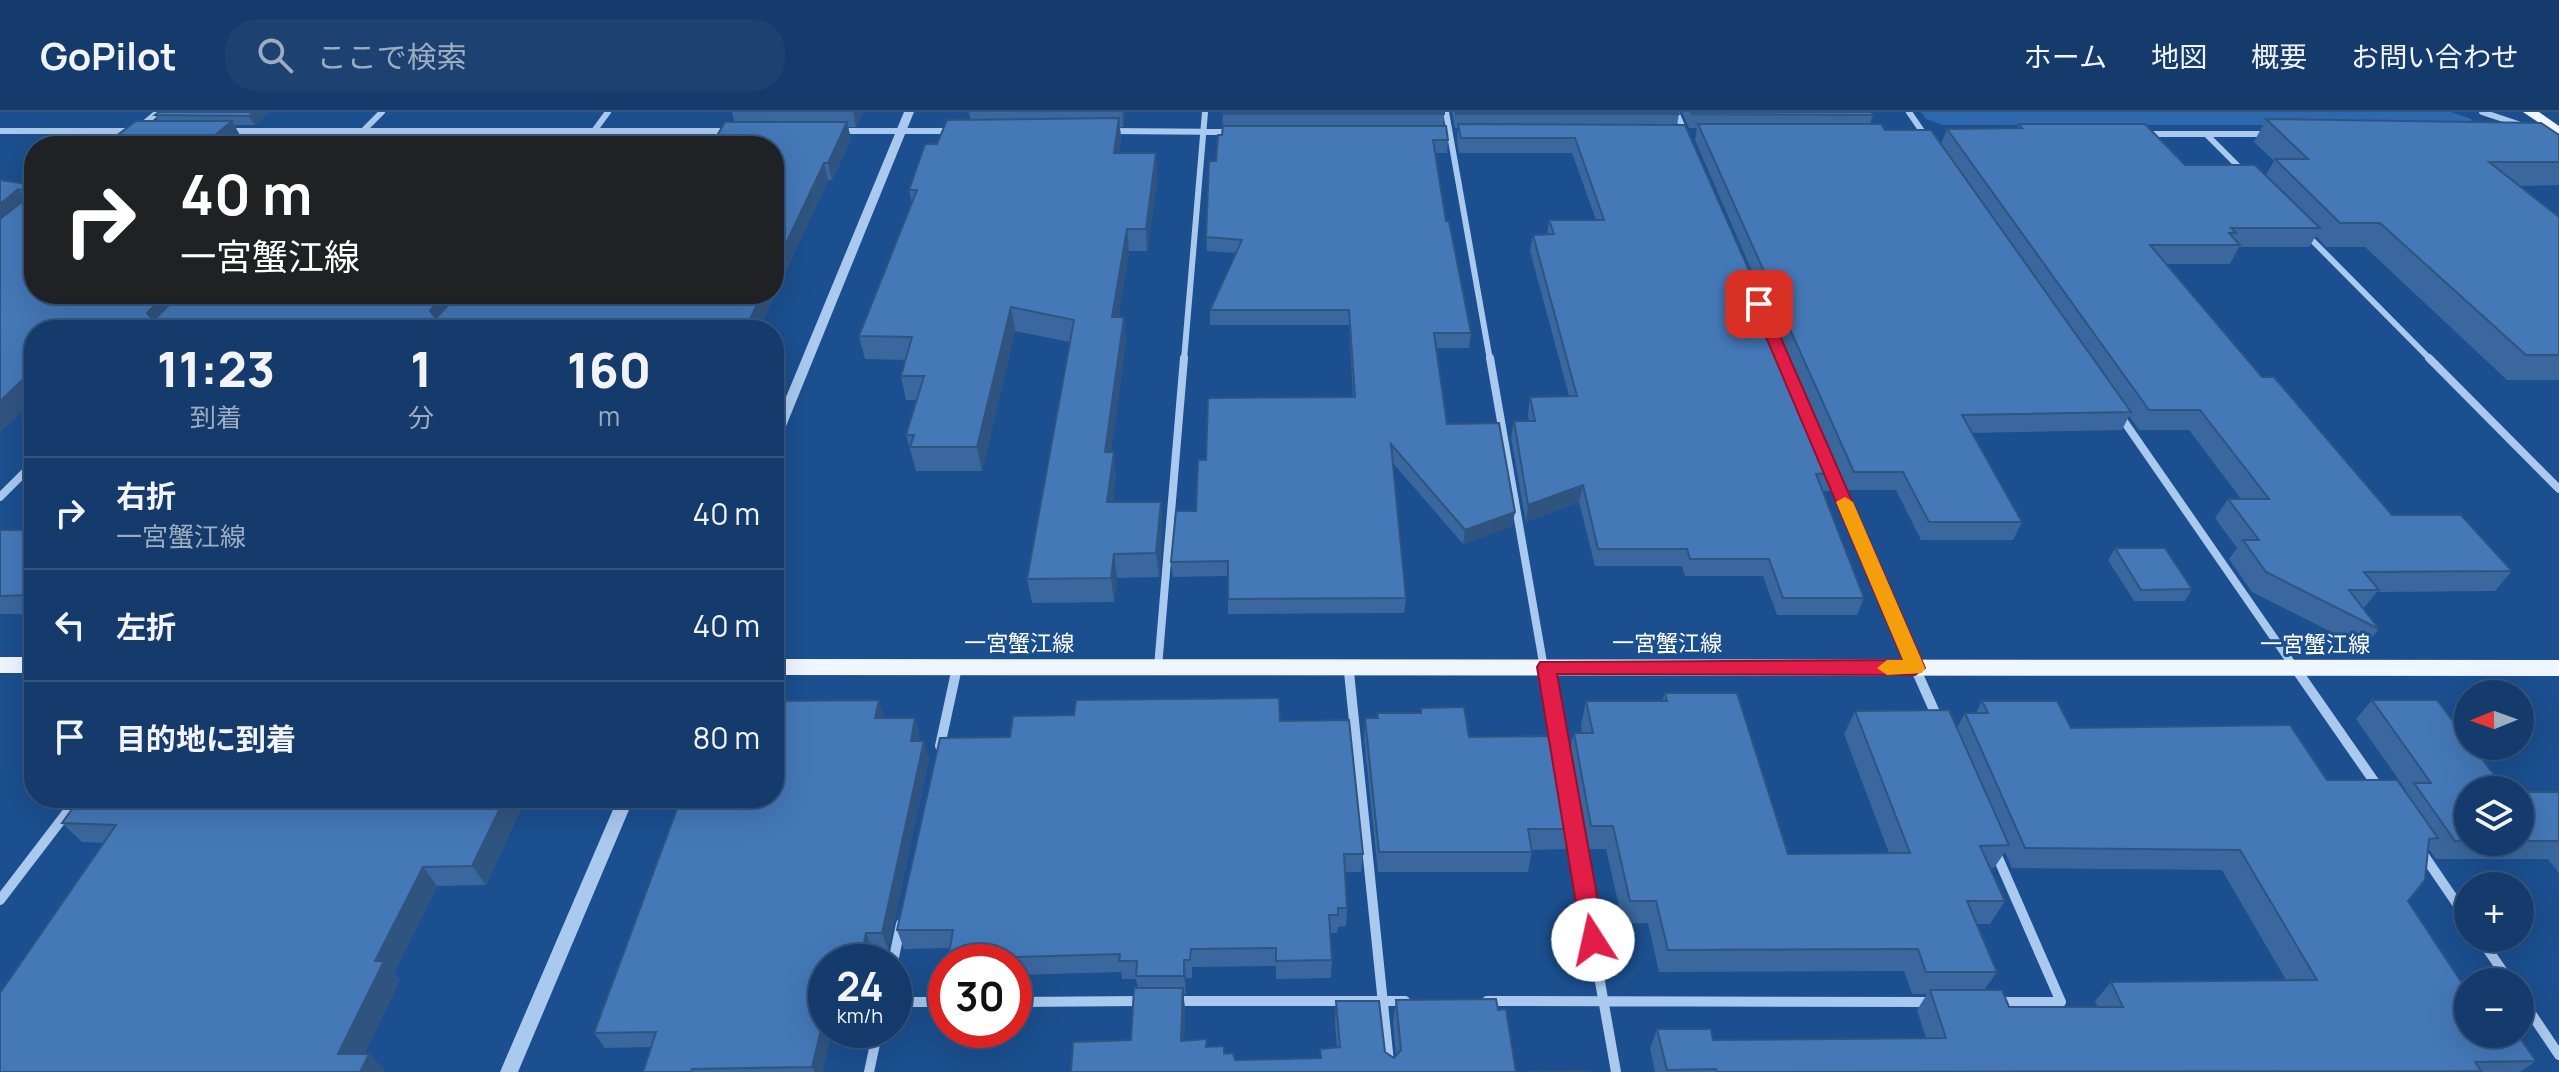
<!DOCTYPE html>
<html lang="ja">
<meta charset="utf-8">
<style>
body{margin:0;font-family:Manrope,"Noto Sans JP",sans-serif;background:#1d4271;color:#f1f3f6;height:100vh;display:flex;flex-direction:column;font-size:30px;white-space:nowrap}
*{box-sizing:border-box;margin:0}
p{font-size:26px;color:#9dadc1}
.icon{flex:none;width:44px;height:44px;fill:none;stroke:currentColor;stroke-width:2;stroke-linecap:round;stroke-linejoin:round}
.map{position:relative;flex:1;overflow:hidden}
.details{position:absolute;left:24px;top:208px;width:760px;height:488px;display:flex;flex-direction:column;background:#143b6b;border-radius:32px;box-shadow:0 8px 32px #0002,0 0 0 2px #33557e}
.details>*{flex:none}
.top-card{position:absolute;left:24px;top:24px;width:760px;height:168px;border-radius:32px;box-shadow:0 8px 32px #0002,0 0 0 2px #33557e;background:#202124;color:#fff;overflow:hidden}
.needle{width:52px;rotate:269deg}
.controls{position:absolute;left:2454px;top:568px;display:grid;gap:16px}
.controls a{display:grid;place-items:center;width:80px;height:80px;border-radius:50%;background:#143b6b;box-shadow:0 8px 32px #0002,0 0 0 2px #33557e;font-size:40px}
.speed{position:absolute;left:808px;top:832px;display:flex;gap:16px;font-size:40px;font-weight:700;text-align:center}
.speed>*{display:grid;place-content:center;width:104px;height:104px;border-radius:50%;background:#143b6b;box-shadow:0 8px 32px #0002,0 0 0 2px #33557e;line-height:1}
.speed small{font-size:20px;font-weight:400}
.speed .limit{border:12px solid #d22;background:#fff;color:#111}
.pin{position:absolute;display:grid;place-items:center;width:68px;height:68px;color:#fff;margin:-34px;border-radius:16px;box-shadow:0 4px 12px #0006}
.me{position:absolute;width:88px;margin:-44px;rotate:350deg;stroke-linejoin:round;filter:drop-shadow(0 0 6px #0008)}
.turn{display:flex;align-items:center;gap:28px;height:168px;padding:0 24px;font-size:36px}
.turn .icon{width:104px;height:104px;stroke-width:2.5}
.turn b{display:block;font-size:56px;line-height:68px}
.eta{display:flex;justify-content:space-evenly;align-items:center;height:136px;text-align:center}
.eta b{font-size:48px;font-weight:800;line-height:56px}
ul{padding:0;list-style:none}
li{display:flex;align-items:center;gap:24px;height:112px;padding:0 24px;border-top:2px solid #33557e}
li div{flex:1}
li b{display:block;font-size:30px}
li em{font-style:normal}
header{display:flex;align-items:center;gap:48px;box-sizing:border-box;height:112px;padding:0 40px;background:#143b6b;border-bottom:2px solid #33557e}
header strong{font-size:38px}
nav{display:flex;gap:44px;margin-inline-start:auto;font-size:28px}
.search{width:560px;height:72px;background:#1d4271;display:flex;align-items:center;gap:20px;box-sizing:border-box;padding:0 28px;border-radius:32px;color:#9dadc1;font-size:30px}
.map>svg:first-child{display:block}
.green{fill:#2e69ad}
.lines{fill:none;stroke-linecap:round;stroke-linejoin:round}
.minor-far2{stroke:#a9c9ee;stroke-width:6}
.minor-far1{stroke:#a9c9ee;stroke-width:8}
.minor{stroke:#a9c9ee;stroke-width:10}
.tertiary{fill:#a9c9ee;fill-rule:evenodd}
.primary{fill:#f0f6ff;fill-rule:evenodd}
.wall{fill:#3a679d;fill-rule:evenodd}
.shaded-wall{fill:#305480}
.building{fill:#4478b7;stroke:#305480;stroke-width:2}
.route{fill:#e11d48;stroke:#92132f;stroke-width:2}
.slow{fill:#f59e0b}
.labels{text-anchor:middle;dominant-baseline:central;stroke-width:6;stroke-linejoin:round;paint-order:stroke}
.street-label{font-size:22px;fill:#fff;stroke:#1b4f8f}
</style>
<header>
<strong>GoPilot</strong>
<div class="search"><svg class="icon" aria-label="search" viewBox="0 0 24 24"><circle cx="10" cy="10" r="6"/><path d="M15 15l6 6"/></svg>ここで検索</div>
<nav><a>ホーム</a><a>地図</a><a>概要</a><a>お問い合わせ</a></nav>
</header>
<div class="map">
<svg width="2559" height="960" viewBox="0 0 2559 960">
<rect width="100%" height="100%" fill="#1b4f8f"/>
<path class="green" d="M1921,0H2451L2471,7L2470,13H1943L1926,7Z
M555,26L565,32L366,34L384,27Z"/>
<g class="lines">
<path class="minor-far2" d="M1446,0L1490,248
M1676,0L1685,21
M1909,0L1926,25
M2482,0L2521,13
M141,14L158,0
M0,19H133
M227,19H729
M839,19H953
M1111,19L1233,20
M2147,22H2269
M2207,23L2243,59
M348,34L382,0
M583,34L608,0
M2306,122L2431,248
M1184,248L1205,0"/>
<path class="minor-far1" d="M1490,246L1545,562
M2429,246L2559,377
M2119,302L2299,562
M1832,361L1918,562
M0,385L34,351
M1158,555L1184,246
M1349,555L1350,562
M956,562L957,555"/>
<path class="minor" d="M1349,560L1390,960
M1545,560L1616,960
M1917,560L1937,605
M2298,560L2378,675
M940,634L956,560
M1995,739L2061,890H1999
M2421,739L2468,808
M0,788L78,686
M2480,826L2510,870
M893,850L901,812
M2520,885L2559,943
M1175,889H1405
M1487,889L1933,890
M894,890H946
M1014,890L1141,889
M869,960L878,918"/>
<path class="tertiary" d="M904,0H914L780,329L774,333V314Z
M618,686H634L518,960H500Z"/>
<path class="primary" d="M2523,0H2539L2559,14V24Z
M0,545H34V561H0Z
M774,547L2559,548V564L774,563Z"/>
</g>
<path class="wall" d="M270,0L255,13H234L241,25L231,34H103L158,9L155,3Z
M732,0H863L856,15H848L851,27L832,68H828L759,218H34L0,68L34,73V182H394V183L391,187L444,197L502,187L774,182Z
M969,0H1125L1123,15H1120L1121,27L1119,41L1158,63L1147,139H1129L1118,205H1124L1126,228L1111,340L1116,364L1113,390L1163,414L1159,465L1117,466L1114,490L1032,491L1027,467L1070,230L1015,219L982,359H916L906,323L917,288H906L901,264L906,248L865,247L859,224L912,91L909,78L937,32L970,7Z
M1223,0L1444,2L1443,14L1448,28L1447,41H1435L1446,109L1471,221L1469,236H1436L1447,312L1515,400L1512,414L1463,432L1392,350L1406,486L1404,501L1228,502V464L1173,465L1171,450L1196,399L1206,348L1353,285L1349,213H1210V198L1236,141L1207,139L1206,125L1216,49L1222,23Z
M1452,0H1678L1679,2L1677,13L1838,361L1832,379H1822L1864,486L1857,503H1777L1763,464H1685L1682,454H1595L1579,390L1526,410L1511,326L1514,309H1529L1528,302L1530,285L1569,284L1530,139L1533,123H1547L1549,108H1596L1572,41H1459L1457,28L1458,16H1455Z
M1682,0H1871L1873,3L1870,12L1885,18L1941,32L1947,17H2017L2019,12L2185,53L2266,63L2274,49L2254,30L2266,7L2559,23V73L2519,74L2559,105V268H2507L2365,135H2326L2316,124L2309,135H2239L2230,152H2165L2262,265L2392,403L2512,459L2495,479L2377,480L2363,497L2379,517L2363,536L2252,480L2229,447L2237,436L2215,406L2228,387H2241L2189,318H2139L2129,304L2122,318L1971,321L2022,410L2013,428H1921L1896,378H1847L1695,28L1697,16H1689Z
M34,416V502H0V418H30Z
M2115,436L2192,477L2185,489H2134L2108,448Z
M1665,581L1788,742L1889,741L1844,622L1855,599L1957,616L1965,601H1976L1982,589L2071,616L2327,668L2405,680L2406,678L2356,607L2372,588L2468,678V730H2520V680H2559V761L2548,747H2436L2428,736L2408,789L2462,871L2536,949L2520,960H1655L1650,936L1657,917L1713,928L1926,926L1917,898L1927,882H1912L1904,859L1659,860L1648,811L1623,812L1606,737H1585L1568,645L1574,621H1582L1581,613L1586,589H1662ZM2005,740L2012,756L2222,758L2286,868L2111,870L2095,889L2098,895H2009L1984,878L1997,860L1976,812H1990L2005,789L1990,756H1994Z
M1421,596L1469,625L1574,717L1568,737L1532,738L1528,760H1378L1364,627L1365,606H1377V601H1420Z
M884,604V606H915L919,622L918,629L929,646L888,837H872L826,850L832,918L822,960H643L651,935L605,936L594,921Z
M1280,609L1363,742L1361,760H1345L1347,796L1346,814L1338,815L1337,821H1330L1332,848L1331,866L1276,867V854L1192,855V866H1186V882H1183L1185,898L1184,928L1207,935L1235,948L1320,946V937L1337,935L1335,911L1336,889L1385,940L1394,946L1396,944L1393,910L1396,888L1498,898L1516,960H1071L1131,928L1138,876L1136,867H1122L1121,860L1014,863V850H949L948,847L950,836L904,837L897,818L1010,625Z
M80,686H526L486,773L437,774L394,861L400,868L364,942H369L386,960H0L104,731L82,730L62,711Z"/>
<path class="shaded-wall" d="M253,0H270L255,13L249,4Z
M853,0H863L856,15Z
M1122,0H1125L1123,15Z
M1119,6L1121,27L1116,63L1114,41Z
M232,9L241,25L231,34H202Z
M847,10L851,27L832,68L828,51Z
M1156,41L1158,63L1147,139L1146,117Z
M824,51L828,68L759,218H745L762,182H774V157Z
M18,77L30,94L0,118V92Z
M1127,117L1129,139L1115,228L1112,205Z
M165,182H193L160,218L147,201Z
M372,182H394V183L385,195L382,204Z
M439,187L448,204L439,217L430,199Z
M1011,195L1015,219L982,359L977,335Z
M1124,205L1126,228L1108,364L1105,340Z
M83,211L88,218H76Z
M34,257V288L0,321V289Z
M1114,340L1116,364L1110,414L1107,390Z
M1583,373L1579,390L1526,410L1528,393Z
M1161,390L1163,414L1159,465L1156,441Z
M1515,400L1512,414L1463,432L1465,418Z
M1114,442L1117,466L1114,490L1111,466Z
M879,588L884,604L880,623L875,606Z
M915,606L919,622L916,646L911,629Z
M924,629L929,646L888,837L882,821Z
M505,686H526L486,773L472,754Z
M423,755L437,774L394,861L400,868L356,960L338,942L375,849Z
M866,821L872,837L870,850H860Z
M1184,848L1186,866V882L1184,864Z
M1183,876L1185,898L1183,950L1181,929Z
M826,897V918H832L822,960H815L812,955Z
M369,942L386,960H360Z"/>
<path class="building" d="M159,0H253L249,4L155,3Z
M1223,0H1444V2H1223Z
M1456,0H1678L1679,2H1456Z
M1691,0H1871L1873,3L1692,2Z
M1119,6L1114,41H1156L1146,117H1127L1112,205H1124L1105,340H1114L1107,390H1161L1156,441L1114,442L1111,466L1027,467L1074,208L1011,195L977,335H910L914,323H906L924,264H901L912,225L859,224L917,78H909L925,32H937L947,8Z
M2266,7L2541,11L2559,23V50H2489L2559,105V243H2526L2380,111H2340L2275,47H2308Z
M136,9H232L202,34H103Z
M725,10H847L828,51H824L774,157V34H711Z
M1458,12L1685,13L1838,361L1816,362L1864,486H1783L1769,447H1690L1687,437H1598L1583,373L1528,393L1514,309H1535L1530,285L1577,284L1533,123L1554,122L1549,108H1604L1575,26H1461Z
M1698,12H1881L1885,18H1931L2131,300L1962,303L2022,410H1929L1903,360H1854Z
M2019,12H2145L2185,53H2255L2320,116H2231L2236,121H2229L2240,133H2150L2262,265H2274L2392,403H2461L2512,459L2364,460L2379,478H2349L2379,517L2266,460L2243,428H2259L2228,387H2269L2200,298H2149L1947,17L2022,16Z
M1223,14H1446L1448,28H1433L1446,109H1449L1471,221H1434L1447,312L1499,311L1515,400L1465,418L1391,332L1406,486L1228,487V449L1171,450L1176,399H1196L1198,348H1206L1208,286L1355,285L1349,198H1210L1242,128L1206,125L1209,49H1216L1218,23H1222Z
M0,68L34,73V182H165L147,201L151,206L157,205L180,182H377L373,187H439L430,199L436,206L454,187H502L506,182H762L745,218H90L83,211L76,218H34V257L0,289V107L26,87L27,79L18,77L0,92Z
M34,416V483L0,484V418H30Z
M2115,436H2165L2192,477L2141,478Z
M1665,581H1737L1788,742L1910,741L1855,599L1949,598L2009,733L1980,734L2005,789H1967L1997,860H1926L1918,837L1668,838L1656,789H1630L1613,714H1591L1574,621H1593L1586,589H1667Z
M1279,586L1280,609L1349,608L1363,742H1344L1347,796H1338V803H1329L1332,848L1276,849V836L1191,837L1190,848H1184V864H1136L1137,849H1119L1120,842L948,847L953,818H897L940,626L1010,625L1013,604L1074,603L1076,588Z
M879,588L875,606H915L911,629H924L882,821H866L860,850H826V897L812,955L692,957L691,960H643L656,920L594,921L681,686H774V589Z
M2372,588H2437L2468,629V634H2472L2506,678H2468V729H2455L2414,671H2431Z
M1982,589H2057L2071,616L2290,613L2327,668H2397L2438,726L2429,727L2425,768L2408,789L2462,871H2468V922H2517L2536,949L2475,950L2481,959L1717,960L1716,957L1667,958L1657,917H1711L1713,928L1946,926L1930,878H2002L2009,895H2123L2111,870L2317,868L2240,738L2025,736L1965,601H1988Z
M1464,595L1469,625L1557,624L1574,717H1528L1532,740H1379L1365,606H1378L1377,601H1421V596Z
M2520,680H2559V729H2520Z
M80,686H505L472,754L423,755L375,849H384L338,942H369L360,960H0V881L116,713L62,711Z
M1134,876H1183L1181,929L1207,927L1206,935L1224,934V942L1233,941L1235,948L1321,946L1320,937L1340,935L1336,889H1379L1385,940L1394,946L1401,938L1396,888L1496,887L1498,898L1506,897L1516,960H1071L1073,930L1131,928Z
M1589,959V960H1528Z"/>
<path class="route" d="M1759,187L1766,192L1925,556L1915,563L1557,562L1605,828L1601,835L1593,838L1585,835L1582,828L1537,555L1540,550L1903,548L1752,192Z"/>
<path class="slow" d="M1845,385L1853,390L1925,556L1922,561L1887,563L1877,556L1887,548H1903L1836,390Z"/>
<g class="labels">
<g class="street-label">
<text x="1019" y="531">一宮蟹江線</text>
<text x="1667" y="531">一宮蟹江線</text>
<text x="2315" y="532">一宮蟹江線</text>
</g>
</g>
</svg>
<div class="controls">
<a><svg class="needle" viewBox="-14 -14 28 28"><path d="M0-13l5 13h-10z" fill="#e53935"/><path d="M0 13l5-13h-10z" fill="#9dadc1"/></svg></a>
<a><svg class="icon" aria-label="layers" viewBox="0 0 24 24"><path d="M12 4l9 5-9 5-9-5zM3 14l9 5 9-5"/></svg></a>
<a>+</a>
<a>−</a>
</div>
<div class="speed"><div>24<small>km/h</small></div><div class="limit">30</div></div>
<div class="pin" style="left:1759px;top:192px;background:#d93025"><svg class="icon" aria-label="arrive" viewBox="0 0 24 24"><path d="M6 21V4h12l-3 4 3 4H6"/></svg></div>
<svg class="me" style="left:1593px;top:828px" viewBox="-20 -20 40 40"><circle r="19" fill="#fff"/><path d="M0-13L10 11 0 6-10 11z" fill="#e11d48"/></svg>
<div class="top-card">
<div class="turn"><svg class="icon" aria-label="right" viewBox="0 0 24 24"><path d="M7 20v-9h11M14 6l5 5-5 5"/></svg><div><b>40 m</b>一宮蟹江線</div></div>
</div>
<section class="details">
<div class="eta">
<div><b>11:23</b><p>到着</p></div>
<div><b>1</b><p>分</p></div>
<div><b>160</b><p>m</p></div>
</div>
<ul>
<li><svg class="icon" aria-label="right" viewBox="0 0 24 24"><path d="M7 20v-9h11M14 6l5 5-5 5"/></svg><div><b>右折</b><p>一宮蟹江線</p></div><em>40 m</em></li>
<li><svg class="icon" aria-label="left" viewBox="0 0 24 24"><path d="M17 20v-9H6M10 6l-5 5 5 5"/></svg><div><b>左折</b></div><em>40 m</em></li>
<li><svg class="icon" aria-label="arrive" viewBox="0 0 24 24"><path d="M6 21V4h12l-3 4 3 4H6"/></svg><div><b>目的地に到着</b></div><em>80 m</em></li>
</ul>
</section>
</div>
